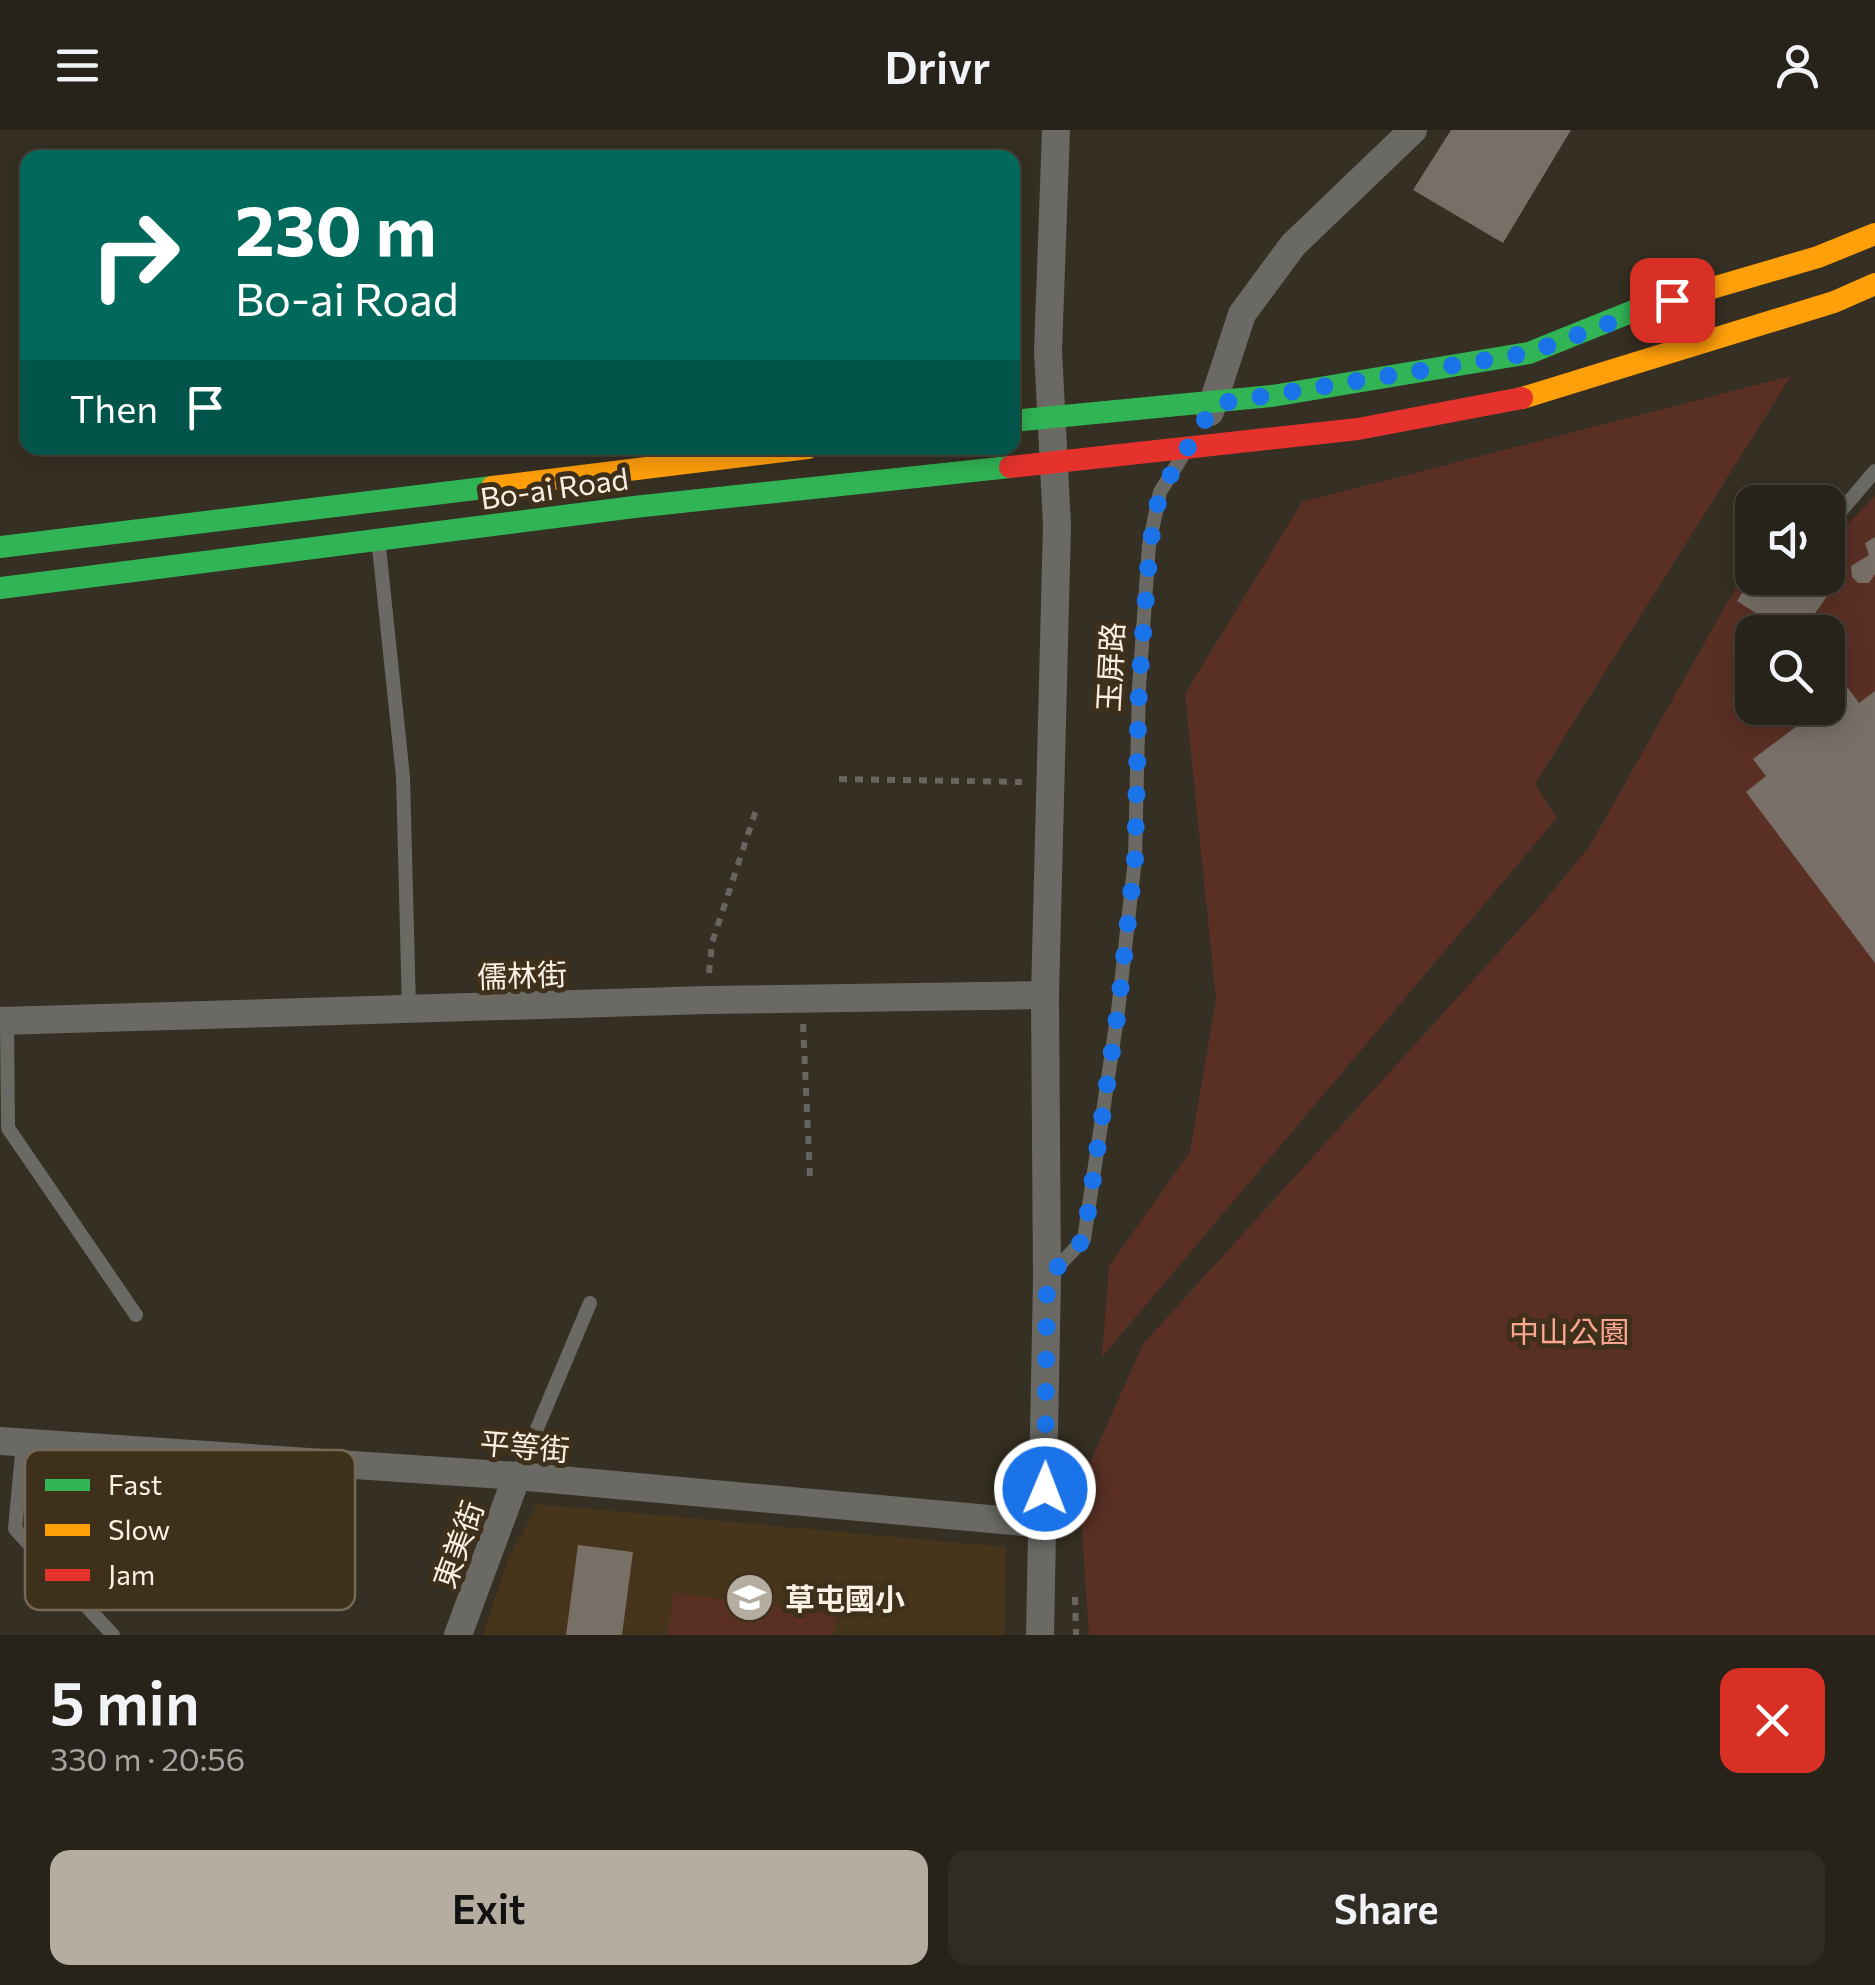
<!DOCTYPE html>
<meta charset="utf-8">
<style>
body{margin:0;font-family:Commissioner,"Noto Sans TC",sans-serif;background:#302b23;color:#f1f3f6;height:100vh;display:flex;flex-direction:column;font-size:38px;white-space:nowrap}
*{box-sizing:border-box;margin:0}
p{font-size:32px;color:#a5a4a2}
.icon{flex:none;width:55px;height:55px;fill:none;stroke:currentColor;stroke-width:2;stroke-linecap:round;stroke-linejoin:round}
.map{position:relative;height:1505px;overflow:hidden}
.drawer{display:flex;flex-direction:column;background:#28231a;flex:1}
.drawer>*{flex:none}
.top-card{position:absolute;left:20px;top:20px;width:1000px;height:305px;border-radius:20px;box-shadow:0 5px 25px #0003,0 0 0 2px #444039;background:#00695c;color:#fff;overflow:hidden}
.buttons{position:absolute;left:1735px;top:355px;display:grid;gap:20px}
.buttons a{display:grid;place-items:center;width:110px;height:110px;border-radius:20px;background:#28231a;box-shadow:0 5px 25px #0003,0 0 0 2px #444039;font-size:50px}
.pin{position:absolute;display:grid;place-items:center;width:85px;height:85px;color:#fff;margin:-42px;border-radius:20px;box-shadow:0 5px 15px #0006}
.me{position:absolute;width:110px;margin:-55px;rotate:1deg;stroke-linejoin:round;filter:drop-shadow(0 0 8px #0008)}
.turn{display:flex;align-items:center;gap:35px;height:210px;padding:0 50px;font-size:45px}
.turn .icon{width:130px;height:130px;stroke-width:2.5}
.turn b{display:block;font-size:70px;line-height:85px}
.then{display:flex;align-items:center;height:95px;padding:0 50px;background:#0003;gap:20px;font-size:38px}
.round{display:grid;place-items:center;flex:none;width:105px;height:105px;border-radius:20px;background:#302b23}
.overview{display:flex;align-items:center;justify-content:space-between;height:170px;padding:0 50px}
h1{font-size:60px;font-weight:600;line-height:75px}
.action{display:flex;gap:20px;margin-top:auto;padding:20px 50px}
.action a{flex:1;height:115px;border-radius:20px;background:#b5ada0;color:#111;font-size:40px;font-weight:600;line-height:115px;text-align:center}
.action a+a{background:#302b23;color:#f1f3f6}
header{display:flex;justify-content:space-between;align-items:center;height:130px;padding:0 50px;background:#28231a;font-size:45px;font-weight:600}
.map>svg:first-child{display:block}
.built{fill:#46351b}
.green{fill:#5a3024;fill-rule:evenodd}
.building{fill:#787067}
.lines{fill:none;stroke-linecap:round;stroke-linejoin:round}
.path{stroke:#68655e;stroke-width:6;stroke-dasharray:8 8;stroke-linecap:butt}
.lane{stroke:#6a6964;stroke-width:14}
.street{stroke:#6a6964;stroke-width:28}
.fast{stroke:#30b455;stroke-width:22}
.slow{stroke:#ff9f0a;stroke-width:22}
.jam{stroke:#e5322d;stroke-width:22}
.route{stroke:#1a73e8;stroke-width:18;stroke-dasharray:0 32.4}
.labels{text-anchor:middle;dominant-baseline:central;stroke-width:10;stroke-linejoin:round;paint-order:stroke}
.street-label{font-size:30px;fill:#faf1e4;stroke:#3e301b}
.park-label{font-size:30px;fill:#fca690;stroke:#3e301b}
.poi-label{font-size:30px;font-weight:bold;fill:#faf1e4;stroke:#3e301b;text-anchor:start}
.key{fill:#3e301b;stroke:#766a57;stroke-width:2.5}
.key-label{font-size:28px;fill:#faf1e4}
</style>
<header><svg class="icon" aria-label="menu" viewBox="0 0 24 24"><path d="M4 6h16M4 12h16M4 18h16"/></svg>Drivr<svg class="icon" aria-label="person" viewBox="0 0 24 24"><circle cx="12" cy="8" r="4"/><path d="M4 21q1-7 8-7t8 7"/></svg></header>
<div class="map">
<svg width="1875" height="1505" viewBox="0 0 1875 1505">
<rect width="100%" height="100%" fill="#362f23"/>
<path class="built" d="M537,1374L1006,1417L1005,1505H483L508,1429Z"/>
<path class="green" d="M1791,246L1535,654L1557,688L1102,1227L1109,1136L1190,1022L1216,869L1185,564L1302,372Z
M1875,366V1505H1089L1079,1357L1143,1214L1536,781L1589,717L1752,429V448H1828V414ZM1752,502H1828V578H1752Z
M673,1463L836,1484L833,1505H668Z"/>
<path class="building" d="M1451,0H1571L1503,113L1413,60Z
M1875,407V444L1869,453H1858L1852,447L1851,436L1869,425L1865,413Z
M1751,448H1829L1837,452L1802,502H1761L1755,499L1762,487L1737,471Z
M1848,558L1859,573L1875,561V833L1746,662L1766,646L1753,629L1821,578H1828V573Z
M578,1415L633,1422L622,1505H566Z"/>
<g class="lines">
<path class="path" d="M839,649L1022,652
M709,843L712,813L757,677
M803,894L810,1046
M1075,1467L1076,1505"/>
<path class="lane" d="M1828,396L1875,341
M379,417L403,647L409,879
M7,891L8,998L136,1185
M1051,1144L1084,1109L1118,881L1135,729L1139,557L1149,415L1160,362L1183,325
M23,1313L15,1399L113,1505
M517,1346L590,1173"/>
<path class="street" d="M1210,282L1242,184L1293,115L1413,0
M0,891L707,870L1045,865
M0,1311L517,1346L1045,1394
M458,1505L517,1346
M1040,1505L1047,1149L1045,865L1057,395L1048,221L1056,0"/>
<path class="fast" d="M1012,291L1272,266L1529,223L1636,180L1685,166
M0,417L492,357
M0,458L634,377L1010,337"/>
<path class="slow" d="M1685,166L1818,127L1875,104
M1522,268L1834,172L1875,154
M492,357L808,318"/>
<path class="jam" d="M1010,337L1358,299L1522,268"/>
</g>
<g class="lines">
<path class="route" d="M1045,1359L1047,1148L1084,1109L1118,881L1135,729L1139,557L1150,415L1160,362L1215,274L1529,223L1672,170"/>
</g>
<defs>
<symbol id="school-disc" viewBox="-11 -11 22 22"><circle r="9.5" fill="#b5ada0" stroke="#3e301b"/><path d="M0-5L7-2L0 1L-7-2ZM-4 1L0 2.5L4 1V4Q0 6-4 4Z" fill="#fff"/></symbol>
</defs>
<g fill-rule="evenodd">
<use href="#school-disc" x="722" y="1440" width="55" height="55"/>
</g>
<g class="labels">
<g class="street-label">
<text transform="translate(554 357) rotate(-8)">Bo-ai Road</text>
<text transform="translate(1109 537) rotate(-87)">玉屏路</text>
<text transform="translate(522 844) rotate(-2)">儒林街</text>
<text transform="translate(525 1315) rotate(5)">平等街</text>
<text transform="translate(457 1414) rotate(-70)">東美街</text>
</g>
<g class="park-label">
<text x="1569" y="1200">中山公園</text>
</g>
<g class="poi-label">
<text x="785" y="1467">草屯國小</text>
</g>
</g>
<rect x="25" y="1320" width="330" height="160" rx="15" class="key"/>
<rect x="45" y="1349" width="45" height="12" fill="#30b455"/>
<rect x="45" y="1394" width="45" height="12" fill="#ff9f0a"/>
<rect x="45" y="1439" width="45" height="12" fill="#e5322d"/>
<g class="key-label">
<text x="108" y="1365">Fast</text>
<text x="108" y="1410">Slow</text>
<text x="108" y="1455">Jam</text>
</g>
</svg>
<div class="buttons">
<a><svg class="icon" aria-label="sound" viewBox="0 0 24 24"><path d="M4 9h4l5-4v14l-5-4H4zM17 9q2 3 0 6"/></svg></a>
<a><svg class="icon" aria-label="search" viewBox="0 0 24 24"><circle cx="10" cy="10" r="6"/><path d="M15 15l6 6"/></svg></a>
</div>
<div class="pin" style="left:1672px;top:170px;background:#d93025"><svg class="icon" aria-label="arrive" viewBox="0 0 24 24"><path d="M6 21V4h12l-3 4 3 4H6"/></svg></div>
<svg class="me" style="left:1045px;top:1359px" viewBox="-20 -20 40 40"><circle r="17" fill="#1a73e8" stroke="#fff" stroke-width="3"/><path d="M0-11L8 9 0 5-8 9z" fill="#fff"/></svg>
<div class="top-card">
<div class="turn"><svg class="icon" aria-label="right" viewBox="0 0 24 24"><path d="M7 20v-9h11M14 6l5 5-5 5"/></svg><div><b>230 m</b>Bo-ai Road</div></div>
<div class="then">Then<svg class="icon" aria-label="arrive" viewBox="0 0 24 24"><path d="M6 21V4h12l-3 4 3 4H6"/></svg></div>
</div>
</div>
<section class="drawer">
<div class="overview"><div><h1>5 min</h1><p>330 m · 20:56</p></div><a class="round" style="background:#d93025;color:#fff"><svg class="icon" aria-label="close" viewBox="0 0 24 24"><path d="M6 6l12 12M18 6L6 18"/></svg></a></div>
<div class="action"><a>Exit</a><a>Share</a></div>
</section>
